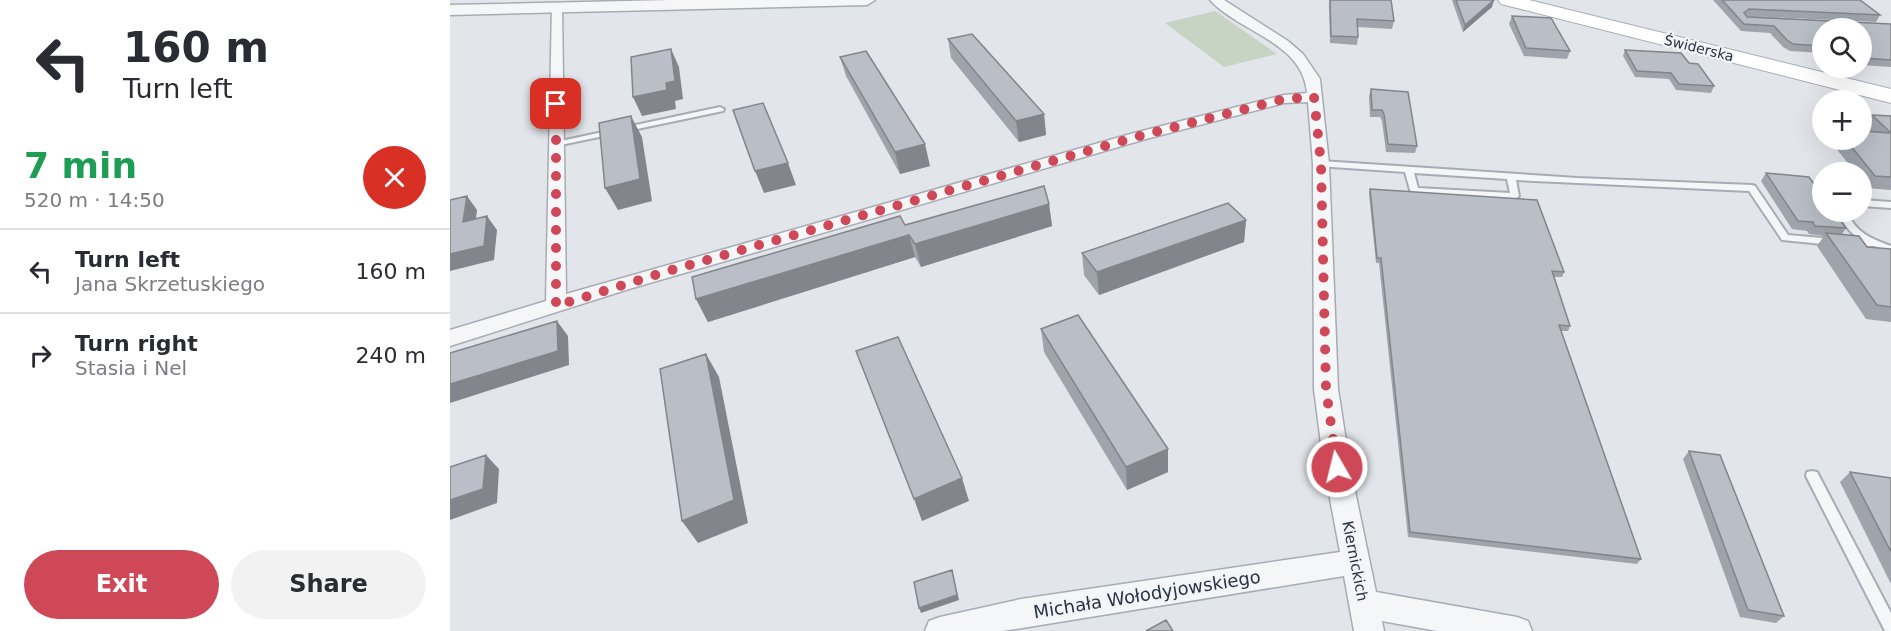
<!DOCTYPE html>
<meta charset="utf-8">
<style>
body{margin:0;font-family:"DejaVu Sans",sans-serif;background:#f2f2f3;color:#2b2b33;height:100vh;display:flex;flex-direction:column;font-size:22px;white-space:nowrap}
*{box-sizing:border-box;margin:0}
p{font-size:20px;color:#7c7c81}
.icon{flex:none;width:33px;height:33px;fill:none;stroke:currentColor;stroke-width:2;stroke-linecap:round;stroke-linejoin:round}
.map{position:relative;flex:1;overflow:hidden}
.drawer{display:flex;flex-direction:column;background:#fff;width:450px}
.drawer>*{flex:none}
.hud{background:#fff;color:#2b2b33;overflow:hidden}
.buttons{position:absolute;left:1362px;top:18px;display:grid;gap:12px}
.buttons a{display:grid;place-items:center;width:60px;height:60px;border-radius:50%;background:#fff;box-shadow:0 6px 24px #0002;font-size:30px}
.pin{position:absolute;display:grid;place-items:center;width:51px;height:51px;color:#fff;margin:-26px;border-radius:12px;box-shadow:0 3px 9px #0006}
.me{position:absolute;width:66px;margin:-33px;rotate:352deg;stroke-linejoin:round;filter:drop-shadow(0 0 4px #0008)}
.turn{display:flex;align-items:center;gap:21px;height:126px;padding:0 24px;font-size:27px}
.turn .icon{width:78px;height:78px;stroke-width:2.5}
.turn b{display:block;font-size:42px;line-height:51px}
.round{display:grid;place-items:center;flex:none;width:63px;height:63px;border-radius:32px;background:#f2f2f3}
.headline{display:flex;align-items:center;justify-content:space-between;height:102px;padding:0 24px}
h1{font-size:36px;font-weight:600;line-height:45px;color:#1e9e55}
.cta{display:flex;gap:12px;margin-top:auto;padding:12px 24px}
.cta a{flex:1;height:69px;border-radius:36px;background:#ce4858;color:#fff;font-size:24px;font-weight:600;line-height:69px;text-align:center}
.cta a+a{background:#f2f2f3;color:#2b2b33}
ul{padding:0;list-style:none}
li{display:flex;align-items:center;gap:18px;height:84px;padding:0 24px;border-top:2px solid #e1e1e2}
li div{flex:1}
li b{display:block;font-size:22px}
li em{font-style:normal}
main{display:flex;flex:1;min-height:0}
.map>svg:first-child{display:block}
.green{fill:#c7d4c3}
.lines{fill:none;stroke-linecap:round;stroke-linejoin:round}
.service-casing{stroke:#a7acb4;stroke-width:4}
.minor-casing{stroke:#a7acb4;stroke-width:3}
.tertiary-casing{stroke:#a7acb4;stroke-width:3}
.secondary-casing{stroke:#a7acb4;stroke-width:2}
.service{fill:#f5f6f8;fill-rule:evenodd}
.minor{fill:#f5f6f8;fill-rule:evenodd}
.tertiary{fill:#f5f6f8;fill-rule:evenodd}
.secondary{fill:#fff;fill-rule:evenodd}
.wall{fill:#9fa3ab}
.shaded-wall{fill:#82858b}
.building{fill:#b9bec7;stroke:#82858b;stroke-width:1.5}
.route{stroke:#ce4858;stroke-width:10;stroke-dasharray:0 18}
.labels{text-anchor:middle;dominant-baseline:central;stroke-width:4.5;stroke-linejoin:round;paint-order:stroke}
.far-street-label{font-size:14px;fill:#2a3242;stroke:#f2f4f8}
.street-label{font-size:15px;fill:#2a3242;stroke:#f2f4f8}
.near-street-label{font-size:18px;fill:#2a3242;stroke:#f2f4f8}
</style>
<main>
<section class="drawer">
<div class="hud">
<div class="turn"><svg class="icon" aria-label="left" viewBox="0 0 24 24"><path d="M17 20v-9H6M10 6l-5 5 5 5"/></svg><div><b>160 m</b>Turn left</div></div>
</div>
<div class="headline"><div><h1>7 min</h1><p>520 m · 14:50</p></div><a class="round" style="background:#d93025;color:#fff"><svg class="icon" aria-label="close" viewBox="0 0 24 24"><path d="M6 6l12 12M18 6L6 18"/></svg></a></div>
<ul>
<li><svg class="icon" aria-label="left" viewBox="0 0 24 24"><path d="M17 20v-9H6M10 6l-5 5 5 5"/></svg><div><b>Turn left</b><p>Jana Skrzetuskiego</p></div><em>160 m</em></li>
<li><svg class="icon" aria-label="right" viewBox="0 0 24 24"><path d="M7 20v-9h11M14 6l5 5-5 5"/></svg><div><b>Turn right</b><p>Stasia i Nel</p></div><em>240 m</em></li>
</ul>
<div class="cta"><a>Exit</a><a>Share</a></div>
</section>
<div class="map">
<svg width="1441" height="631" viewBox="0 0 1441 631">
<rect width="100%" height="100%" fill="#e2e5ea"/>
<path class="green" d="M765,11L827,54L774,67L715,23Z"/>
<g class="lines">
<defs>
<path id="service" d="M270,107L274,109L273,111L106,146L102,144L106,142Z
M871,161L1127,178L1302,185L1305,186L1338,235L1383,239L1388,242L1383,245L1332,240L1299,191L1066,180L1069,196L1065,199L964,193L960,190L955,172L868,166L867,164ZM964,173L1057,179L1060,193L968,188Z
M1412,200L1441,202V208L1412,206Z
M1389,212H1398C1404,232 1422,239 1441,246V252L1424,246H1398L1396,244L1398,242L1413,241C1401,234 1393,225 1389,212Z
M1362,471L1367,472L1441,613V631H1435L1356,476L1357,472Z"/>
<path id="minor" d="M760,0H774L838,41L853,54L870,79L879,164L888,389L900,467L926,592L1067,617L1078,621L1082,631H987L932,621L934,631H904L894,576L553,631H475L479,621L490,617L571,599L890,552L874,467L864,389L863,164L858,102L834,103L696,139L179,289L0,346V330L96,301L102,4L106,3L112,7L116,294L684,133L834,95L857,93C853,42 789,32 760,0Z"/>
<path id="tertiary" d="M220,0H425L417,5L0,15V5Z"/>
<path id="secondary" d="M1048,0H1079L1441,89V103L1051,4Z"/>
</defs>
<use href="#service" class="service-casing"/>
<use href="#minor" class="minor-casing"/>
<use href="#tertiary" class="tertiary-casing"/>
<use href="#secondary" class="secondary-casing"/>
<use href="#service" class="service"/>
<use href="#minor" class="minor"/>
<use href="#tertiary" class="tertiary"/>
<use href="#secondary" class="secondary"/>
</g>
<path class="wall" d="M875,0H941L944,21L942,29L907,27L908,37L907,45L880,43L879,0Z
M1002,0H1042V7L1013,32Z
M1263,0H1405L1430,15L1426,22L1297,16L1441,24V67L1412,65V28H1372V53L1340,51L1333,47L1320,33L1291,31Z
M1062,16L1120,51L1117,59L1074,56L1059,24Z
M498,39L594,114L596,135L569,142L501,58Z
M1175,50L1239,63L1264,86L1261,93L1226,90L1219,79L1185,77L1173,56Z
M390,57L480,166L450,174L396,76Z
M921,89L967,146L965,153L936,152L932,121L930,117H920L919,96Z
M1422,115L1441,116V190L1417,188L1412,181V172H1405L1380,141L1381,140H1412L1418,131L1414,127Z
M1316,173L1396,228L1392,234L1417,247L1441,249V322L1416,319L1367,246L1374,236L1359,234L1357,231L1342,229L1311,181Z
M920,189L1114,272L1112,277H1104L1120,326L1118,331H1111L1191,559L1187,564L958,537L929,263H926L919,194Z
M599,204L602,226L471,267L465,257L258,322L246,299L455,225Z
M796,220L794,242L649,295L634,275L632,253Z
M591,329L718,472L677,490L594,352Z
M1239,451L1334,616L1326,623L1290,617L1233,459Z
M1400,472L1441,478V584L1390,482Z"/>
<path class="shaded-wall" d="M1044,0L1042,7L1013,32L1015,25Z
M221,49L229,67L233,99L225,101L226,109L192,116L183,97L216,83Z
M594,114L596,135L569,142L566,121Z
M181,116L192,137L202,201L168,210L155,188Z
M475,144L480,166L450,174L445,152Z
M338,163L346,185L314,193L305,171Z
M17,196L27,210L24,236L13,222Z
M599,204L602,226L471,267L465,244Z
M37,216L47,230L44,260L0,271V254Z
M796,220L794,242L649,295L647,272Z
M459,235L465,257L258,322L246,299Z
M107,321L118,336L119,365L0,403V384Z
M256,354L269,377L298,523L248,543L232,521Z
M718,449V472L677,490L676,467Z
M36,455L49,469L47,503L0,520V500Z
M512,478L519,501L472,521L464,499Z
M502,570L509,600L471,613L469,608Z"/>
<path class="building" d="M880,0H941L944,21L907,19L908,37L881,36Z
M1006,0H1044L1015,25Z
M1272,0H1410L1430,15L1299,9L1294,13L1297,17L1441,24V60L1412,58V28H1372V46L1343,44L1337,40L1324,26L1294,24Z
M1062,16L1101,18L1120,51L1076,48Z
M522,34L594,114L566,121L498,39Z
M221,49L225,81L216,83L217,90L183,97L181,57Z
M1175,50L1231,53L1239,63L1248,64L1264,86L1229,84L1221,73L1187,71Z
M416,51L475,144L445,152L390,57Z
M921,89L958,92L967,146L938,144L934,114L932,110H922Z
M313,103L338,163L305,171L283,110Z
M1422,115L1441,116V133Z
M181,116L190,179L155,188L149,123Z
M1412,131L1441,133V177L1425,176L1396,140H1412Z
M1316,173L1359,177L1372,195V212H1384L1396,228L1365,226L1363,222L1348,221Z
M594,186L599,204L465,244L459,235L246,299L242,277L450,216L455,225Z
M920,189L1087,200L1114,272L1102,271L1120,326L1109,325L1191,559L960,532L931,258H927Z
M17,196L13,222L37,216L34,246L0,254V200Z
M778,203L796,220L647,272L632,253Z
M1376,233L1409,236L1417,247L1441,249V307L1427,305Z
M628,315L718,449L676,467L591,329Z
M107,321L108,351L0,384V353Z
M448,337L512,478L464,499L406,351Z
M256,354L284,500L232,521L210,369Z
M1239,451L1270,455L1334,616L1298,610Z
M36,455L33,489L0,500V467Z
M1400,472L1441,478V552Z
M502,570L507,595L469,608L464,582Z
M716,620L723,631H696Z"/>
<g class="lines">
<path class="route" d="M106,104V306L215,272L690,136L834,99L864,97L871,164L876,389L887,467"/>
</g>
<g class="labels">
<g class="far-street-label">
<text transform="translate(1249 48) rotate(14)">Świderska</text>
</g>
<g class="street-label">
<text transform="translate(905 561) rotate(79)">Kiernickich</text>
</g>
<g class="near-street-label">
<text transform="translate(697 594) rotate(-9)">Michała Wołodyjowskiego</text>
</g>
</g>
</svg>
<div class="buttons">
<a><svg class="icon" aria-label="search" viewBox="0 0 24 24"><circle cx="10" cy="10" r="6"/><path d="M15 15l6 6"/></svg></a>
<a>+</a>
<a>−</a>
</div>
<div class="pin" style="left:106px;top:104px;background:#d93025"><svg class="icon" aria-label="arrive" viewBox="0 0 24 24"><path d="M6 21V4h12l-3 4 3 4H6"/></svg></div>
<svg class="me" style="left:887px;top:467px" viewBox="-20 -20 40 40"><circle r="17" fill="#ce4858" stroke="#fff" stroke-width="3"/><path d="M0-11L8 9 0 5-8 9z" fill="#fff"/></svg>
</div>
</main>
